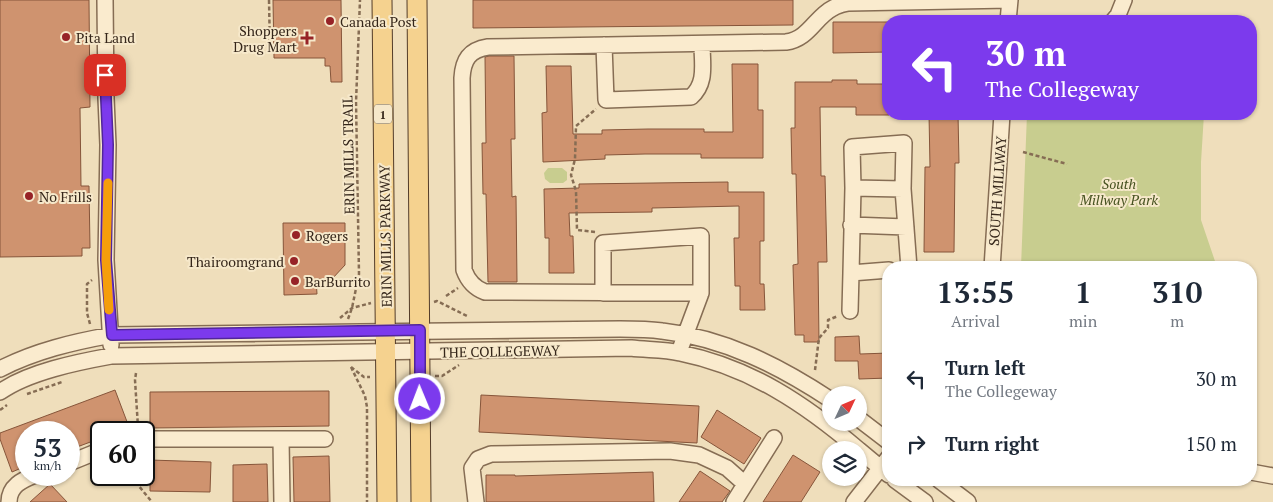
<!DOCTYPE html>
<style>
body{margin:0;font-family:"PT Serif",serif;background:#f6f6f7;color:#1f2937;height:100vh;display:flex;flex-direction:column;font-size:19px;white-space:nowrap}
*{box-sizing:border-box;margin:0}
p{font-size:16px;color:#747a83}
.icon{flex:none;width:28px;height:28px;fill:none;stroke:currentColor;stroke-width:2;stroke-linecap:round;stroke-linejoin:round}
.map{position:relative;flex:1;overflow:hidden}
.drawer{position:absolute;left:882px;top:261px;width:375px;height:225px;display:flex;flex-direction:column;background:#fff;border-radius:20px;box-shadow:0 1px 4px #0004}
.drawer>*{flex:none}
.banner{position:absolute;left:882px;top:15px;width:375px;height:105px;border-radius:20px;box-shadow:0 1px 4px #0004;background:#7c3aed;color:#fff;overflow:hidden}
.needle{width:32px;rotate:46deg}
.fabs{position:absolute;left:822px;top:386px;display:grid;gap:10px}
.fabs a{display:grid;place-items:center;width:45px;height:45px;border-radius:50%;background:#fff;box-shadow:0 1px 4px #0004;font-size:25px}
.speed{position:absolute;left:15px;top:421px;display:flex;gap:10px;font-size:25px;font-weight:700;text-align:center}
.speed>*{display:grid;place-content:center;width:65px;height:65px;border-radius:50%;background:#fff;box-shadow:0 1px 4px #0004;line-height:1}
.speed small{font-size:12px;font-weight:400}
.speed .limit{border:2px solid #111;border-radius:8px;background:#fff;color:#111}
.pin{position:absolute;display:grid;place-items:center;width:42px;height:42px;color:#fff;margin:-21px;border-radius:10px;box-shadow:0 2px 8px #0006}
.me{position:absolute;width:55px;margin:-28px;rotate:359deg;stroke-linejoin:round;filter:drop-shadow(0 0 4px #0008)}
.turn{display:flex;align-items:center;gap:18px;height:105px;padding:0 20px;font-size:22px}
.turn .icon{width:65px;height:65px;stroke-width:2.5}
.turn b{display:block;font-size:35px;line-height:42px}
.eta{display:flex;justify-content:space-evenly;align-items:center;height:85px;text-align:center}
.eta b{font-size:30px;font-weight:700;line-height:35px}
ul{padding:0;list-style:none}
li{display:flex;align-items:center;gap:15px;height:65px;padding:0 20px}
li div{flex:1}
li b{display:block;font-size:19px}
li em{font-style:normal}
.map>svg:first-child{display:block}
.green{fill:#c8cd8f}
.building{fill:#cf936f;stroke:#86553a}
.lines{fill:none;stroke-linecap:round;stroke-linejoin:round}
.minor-casing{stroke:#866d54;stroke-width:18}
.major-casing{stroke:#533c29;stroke-width:21}
.path{stroke:#866d54;stroke-width:2.5;stroke-dasharray:4 2.5;stroke-linecap:butt}
.minor{stroke:#faebce;stroke-width:15}
.major{stroke:#f5d28f;stroke-width:19}
.route-casing{stroke:#51269a;stroke-width:12}
.route{stroke:#7c3aed;stroke-width:9}
.slow{stroke:#f59e0b;stroke-width:9}
.poi-dot{fill:#972327;stroke:#f6e8ca;stroke-width:2}
.labels{text-anchor:middle;dominant-baseline:central;stroke-width:4;stroke-linejoin:round;paint-order:stroke}
.shield{fill:#f6e8ca;stroke:#6f604f;stroke-width:1}
.shield-label{font-size:12px;font-weight:bold;fill:#35261a}
.poi-label{font-size:14px;fill:#35261a;stroke:#f6e8ca;text-anchor:start}
.street-label{font-size:14px;fill:#35261a;stroke:#f6e8ca}
.park-label{font-size:14px;font-style:italic;fill:#475220;stroke:#f6e8ca}
</style>
<div class="map">
<svg width="1273" height="502" viewBox="0 0 1273 502">
<rect width="100%" height="100%" fill="#efdebb"/>
<path class="green" d="M1027,114H1204L1201,162V220L1217,267H1021Z
M548,168H562L567,172V180L563,183H550L545,179L544,173Z"/>
<path class="building" d="M0,0H89L90,107L80,108L81,186H89L90,248H82V256L0,257Z
M273,0H341L342,82H331L330,66H325V58H274Z
M473,0H793V25L473,28Z
M833,22H889V52L833,53Z
M489,56H514L515,139H511L512,197L516,196L517,282H488L486,194H483L482,143H486L485,57Z
M732,64H758V110H763V158H701V154H645L605,155V159L543,162L542,113L547,112L546,66H571L573,134H602V130L648,129H704V132H733Z
M832,80H857V84H889V115H856V107H820L821,176H825L827,262H818L819,342H804V335H795L793,265L798,264L796,174H792L791,128H795V82H832Z
M929,114H958L959,163H955L954,252H924L925,167H930Z
M728,182V192H764V241H760V284H764L765,310H740V286H735L734,238H739V206L652,208V212L569,213L570,236H573L574,273H549V238H545L544,189L579,188V184Z
M283,223H345V265L332,279H316L317,294L284,295Z
M859,336L860,354L889,353V378L859,379L858,361H835V337Z
M115,390L129,427L115,432H101V438L69,450V432H26V466L12,472L0,439V433Z
M329,391V426L150,428V392Z
M481,395L699,406L697,443L479,432Z
M717,410L761,438L744,464L701,437Z
M793,455L820,472L801,502H763Z
M329,456L330,502H294L293,457Z
M150,460L211,462L210,492L150,491Z
M267,464L268,502H233V465Z
M700,471L730,491L722,502H679Z
M653,472L654,502H486V475H515V476Z
M50,484L67,502H30Z"/>
<g class="lines">
<defs>
<path id="minor" d="M105,0L106,98L108,145L106,260L111,345
M1008,21L1010,0
M1113,21L1118,15L1124,0
M604,45L606,100L691,97C707,83 702,64 702,44
M853,188L903,189
M851,225L906,227
M992,268L1002,114
M889,270L851,273L853,188L852,147L904,143L903,189L909,268
M603,293V243L701,236V293
M850,311L851,273
M679,352L701,293L485,292C474,288 468,281 464,270L462,78C463,60 469,50 488,47L786,42C809,39 815,17 833,8C838,5 844,4 848,3L1010,0
M0,369C35,351 73,342 112,335L620,329C634,329 648,329 662,331C725,338 779,366 831,400
M0,392C28,372 78,362 111,356L631,348C647,350 664,349 680,353C750,367 805,404 859,450
M859,419L889,442
M144,439H325
M281,439L282,502
M859,450L889,475
M69,463L101,450
M1251,472L1273,476
M895,480L925,502
M939,480L968,502
M9,502C9,486 22,480 35,475
M476,502L472,468L478,459L491,454L670,451L699,455L727,468L745,484
M734,502L774,438
M854,502L889,457"/>
<path id="major" d="M382,0L387,502
M417,0L421,502"/>
</defs>
<use href="#minor" class="minor-casing"/>
<use href="#major" class="major-casing"/>
<path class="path" d="M269,0L270,49
M1023,152L1067,164
M595,232L577,230L576,191L571,175L575,159L576,126L596,109
M446,296L458,288
M434,302L437,301L467,316
M340,318L352,308L371,303
M348,319L352,308L359,274L356,102L360,0
M90,324L87,313V284L92,280
M351,367L364,377H370
M351,367L365,396L367,407V502
M815,370L819,338L828,328V320L838,316
M136,373L135,380L138,427
M435,376H442L459,365
M27,394L62,382
M0,410L7,405
M136,475L138,485L152,502"/>
<use href="#minor" class="minor"/>
<use href="#major" class="major"/>
</g>
<g class="lines">
<defs>
<path id="route" d="M105,75L108,145L106,260L112,335L420,330V399"/>
</defs>
<use href="#route" class="route-casing"/>
<use href="#route" class="route"/>
<path class="slow" d="M108,183L106,260L109,310"/>
</g>
<g class="poi-dot">
<circle cx="330" cy="21" r="5"/>
<circle cx="66" cy="37" r="5"/>
<path d="M304.5 30.5h5v5h5v5h-5v5h-5v-5h-5v-5h5z"/>
<circle cx="29" cy="196" r="5"/>
<circle cx="296" cy="235" r="5"/>
<circle cx="294" cy="261" r="5"/>
<circle cx="295" cy="281" r="5"/>
</g>
<g class="labels">
<rect class="shield" x="374" y="104.5" width="18" height="19" rx="4"/>
<g class="shield-label">
<text x="383" y="114">1</text>
</g>
<g class="poi-label">
<text x="340" y="21">Canada Post</text>
<text x="297" y="30" text-anchor="end">Shoppers<tspan x="297" dy="16">Drug Mart</tspan></text>
<text x="76" y="37">Pita Land</text>
<text x="39" y="196">No Frills</text>
<text x="306" y="235">Rogers</text>
<text x="284" y="261" text-anchor="end">Thairoomgrand</text>
<text x="305" y="281">BarBurrito</text>
</g>
<g class="street-label">
<text transform="translate(348 155) rotate(-91)">ERIN MILLS TRAIL</text>
<text transform="translate(997 191) rotate(-86)">SOUTH MILLWAY</text>
<text transform="translate(385 236) rotate(-91)">ERIN MILLS PARKWAY</text>
<text transform="translate(500 351) rotate(-1)">THE COLLEGEWAY</text>
</g>
<g class="park-label">
<text x="1119" y="183">South<tspan x="1119" dy="16">Millway Park</tspan></text>
</g>
</g>
</svg>
<div class="fabs">
<a><svg class="needle" viewBox="-14 -14 28 28"><path d="M0-13l5 13h-10z" fill="#e53935"/><path d="M0 13l5-13h-10z" fill="#747a83"/></svg></a>
<a><svg class="icon" aria-label="layers" viewBox="0 0 24 24"><path d="M12 4l9 5-9 5-9-5zM3 14l9 5 9-5"/></svg></a>
</div>
<div class="speed"><div>53<small>km/h</small></div><div class="limit">60</div></div>
<div class="pin" style="left:105px;top:75px;background:#d93025"><svg class="icon" aria-label="arrive" viewBox="0 0 24 24"><path d="M6 21V4h12l-3 4 3 4H6"/></svg></div>
<svg class="me" style="left:420px;top:399px" viewBox="-20 -20 40 40"><circle r="17" fill="#7c3aed" stroke="#fff" stroke-width="3"/><path d="M0-11L8 9 0 5-8 9z" fill="#fff"/></svg>
<div class="banner">
<div class="turn"><svg class="icon" aria-label="left" viewBox="0 0 24 24"><path d="M17 20v-9H6M10 6l-5 5 5 5"/></svg><div><b>30 m</b>The Collegeway</div></div>
</div>
<section class="drawer">
<div class="eta">
<div><b>13:55</b><p>Arrival</p></div>
<div><b>1</b><p>min</p></div>
<div><b>310</b><p>m</p></div>
</div>
<ul>
<li><svg class="icon" aria-label="left" viewBox="0 0 24 24"><path d="M17 20v-9H6M10 6l-5 5 5 5"/></svg><div><b>Turn left</b><p>The Collegeway</p></div><em>30 m</em></li>
<li><svg class="icon" aria-label="right" viewBox="0 0 24 24"><path d="M7 20v-9h11M14 6l5 5-5 5"/></svg><div><b>Turn right</b></div><em>150 m</em></li>
</ul>
</section>
</div>
